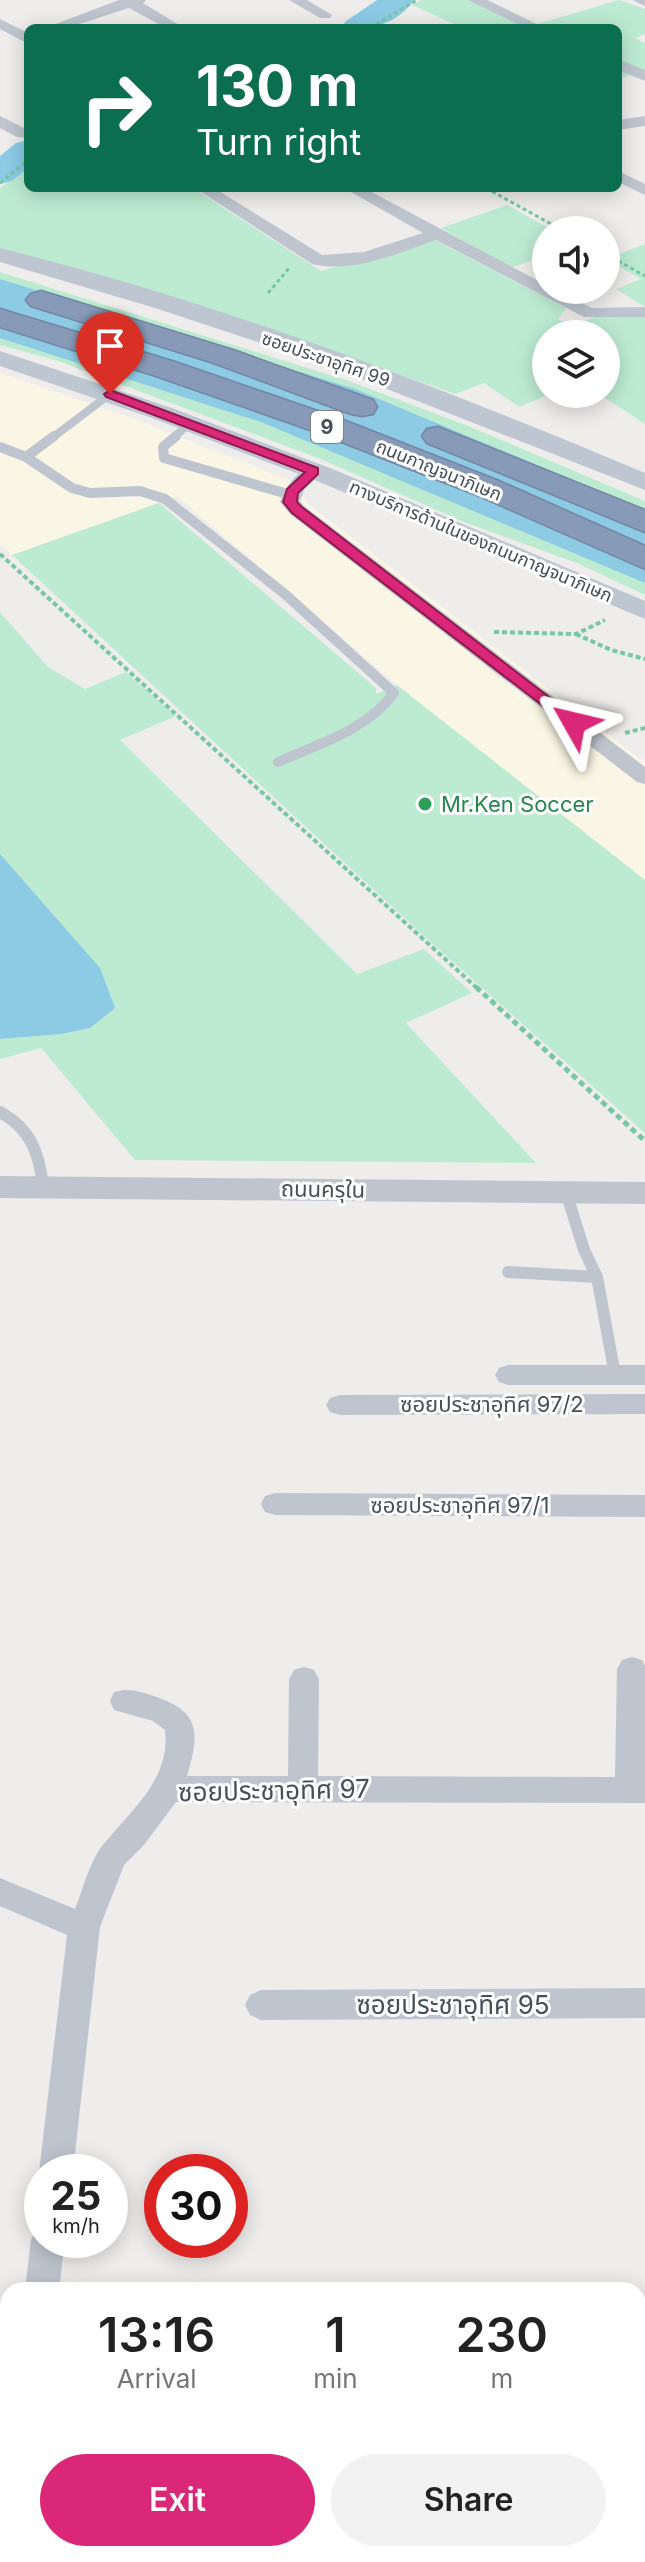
<!DOCTYPE html>
<meta charset="utf-8">
<style>
body{margin:0;font-family:Inter,"Noto Sans Thai",sans-serif;background:#f2f2f2;color:#222;height:100vh;display:flex;flex-direction:column;font-size:30px;white-space:nowrap}
*{box-sizing:border-box;margin:0}
p{font-size:26px;color:#767676}
.icon{flex:none;width:44px;height:44px;fill:none;stroke:currentColor;stroke-width:2;stroke-linecap:round;stroke-linejoin:round}
.map{position:relative;flex:1;overflow:hidden}
.side{position:absolute;left:0px;top:2282px;width:646px;height:280px;display:flex;flex-direction:column;background:#fff;border-radius:24px 24px 0 0;box-shadow:0 4px 20px #0003}
.side>*{flex:none}
.top-card{position:absolute;left:24px;top:24px;width:598px;height:168px;border-radius:12px;box-shadow:0 4px 20px #0003;background:#0b6e4f;color:#fff;overflow:hidden}
.fabs{position:absolute;left:532px;top:216px;display:grid;gap:16px}
.fabs a{display:grid;place-items:center;width:88px;height:88px;border-radius:50%;background:#fff;box-shadow:0 4px 20px #0003;font-size:40px}
.speed{position:absolute;left:24px;top:2154px;display:flex;gap:16px;font-size:40px;font-weight:700;text-align:center}
.speed>*{display:grid;place-content:center;width:104px;height:104px;border-radius:50%;background:#fff;box-shadow:0 4px 20px #0003;line-height:1}
.speed small{font-size:20px;font-weight:400}
.speed .limit{border:12px solid #d22;background:#fff;color:#111}
.pin{position:absolute;display:grid;place-items:center;width:68px;height:68px;color:#fff;margin:-82px -34px;border-radius:50% 50% 50% 0;rotate:-45deg;box-shadow:0 0 8px #0007}
.pin .icon{rotate:45deg}
.me{position:absolute;width:88px;margin:-44px;rotate:307deg;stroke-linejoin:round;filter:drop-shadow(0 0 6px #0008)}
.turn{display:flex;align-items:center;gap:28px;height:168px;padding:0 40px;font-size:36px}
.turn .icon{width:104px;height:104px;stroke-width:2.5}
.turn b{display:block;font-size:56px;line-height:68px}
.eta{display:flex;justify-content:space-evenly;align-items:center;height:136px;text-align:center}
.eta b{font-size:48px;font-weight:600;line-height:56px}
.button{display:flex;gap:16px;margin-top:auto;padding:16px 40px}
.button a{flex:1;height:92px;border-radius:48px;background:#db2777;color:#fff;font-size:32px;font-weight:600;line-height:92px;text-align:center}
.button a+a{background:#f2f2f2;color:#222}
.map>svg:first-child{display:block}
.commercial{fill:#faf6e5}
.green{fill:#bdebd2}
.water{fill:#8dcbe5}
.lines{fill:none;stroke-linecap:round;stroke-linejoin:round}
.river{fill:#8dcbe5;fill-rule:evenodd}
.motorway-casing{stroke:#7286a4;stroke-width:3}
.path-far3{stroke:#77c6a6;stroke-width:3;stroke-dasharray:4 3;stroke-linecap:butt}
.path-far2{stroke:#77c6a6;stroke-width:4;stroke-dasharray:5 3;stroke-linecap:butt}
.path-far1{stroke:#77c6a6;stroke-width:5;stroke-dasharray:6 4;stroke-linecap:butt}
.path{stroke:#77c6a6;stroke-width:6;stroke-dasharray:8 5;stroke-linecap:butt}
.service-far3{stroke:#bec5ce;stroke-width:8}
.service-far2{stroke:#bec5ce;stroke-width:10}
.service-far1{stroke:#bec5ce;stroke-width:12}
.service{stroke:#bec5ce;stroke-width:15}
.minor{fill:#bec5ce;fill-rule:evenodd}
.tertiary{fill:#bec5ce;fill-rule:evenodd}
.secondary{fill:#bec6d2;fill-rule:evenodd}
.motorway{fill:#879bb8;fill-rule:evenodd}
.route{fill:#db2777;stroke:#8e194d;stroke-width:2}
.leisure-dot{fill:#2e9e5b;stroke:#fff;stroke-width:3}
.labels{text-anchor:middle;dominant-baseline:central;stroke-width:6;stroke-linejoin:round;paint-order:stroke}
.far-street-label{font-size:18px;fill:#464e58;stroke:#fff}
.shield{fill:#fff;stroke:#7e838a;stroke-width:2}
.shield-label{font-size:20px;font-weight:bold;fill:#464e58}
.leisure-label{font-size:22px;fill:#27864d;stroke:#fff;text-anchor:start}
.street-label{font-size:22px;fill:#464e58;stroke:#fff}
.near-street-label{font-size:26px;fill:#464e58;stroke:#fff}
</style>
<div class="map">
<svg width="645" height="2562" viewBox="0 0 645 2562">
<rect width="100%" height="100%" fill="#efedec"/>
<path class="commercial" d="M0,373L126,416L294,482L307,503L641,760L645,758V880L397,685L177,496L12,555L0,544Z"/>
<path class="green" d="M421,0H487L537,24L619,0L645,9V34L635,38L645,43V69L618,80V28H463L412,5Z
M28,166V188H193L321,271L435,240L566,308L558,319L572,326L597,316L645,314V424L599,394H606V334H546V394H550L519,407L484,383L455,394L264,327L0,250V188Z
M507,205L552,230H546V255L511,268L441,228Z
M645,244V307L616,289L641,279L606,259Z
M0,272L349,381L471,427L645,501V595L577,563L464,522L318,458L58,361L0,345Z
M159,503L376,688V694L397,685L645,880V1133L427,939L12,555Z
M0,612L48,667L85,689L126,672L176,716L120,740L357,974L424,949L472,993L406,1023L536,1163L135,1160L41,1048L0,1059V1039L62,1034L90,1028L0,854Z"/>
<path class="water" d="M0,279L355,389L645,510V583L261,422L0,338Z
M0,854L100,968L115,1008L90,1028L62,1034L0,1039Z"/>
<g class="lines">
<path class="river" d="M377,0H414C395,27 371,28 341,28L346,21Z
M28,140V168L12,181L0,184V156L16,143Z
M645,2307V2383L638,2385V2309Z
M96,2554H182L179,2562H93Z"/>
<defs>
<path id="motorway" d="M41,291L233,350L373,400L377,407L373,414L362,416L351,414L211,362L31,306L26,300L31,294Z
M0,309L175,362L338,418L499,481L645,546V569L477,495L316,432L153,375L0,327Z
M438,427L645,510V532L427,443L422,436L427,429Z"/>
</defs>
<use href="#motorway" class="motorway-casing"/>
<path class="path-far3" d="M370,28L417,0
M0,183L28,160
M486,188L562,230
M606,254L645,276
M268,293L290,267"/>
<path class="path-far2" d="M0,554L478,989
M494,632L576,634L605,620
M576,634L611,650L645,659
M625,733L645,728"/>
<path class="path-far1" d="M476,987L645,1141"/>
<path class="path" d="M638,2329L645,2327
M80,2562L90,2554"/>
<path class="service-far3" d="M52,438L110,394
M173,438L189,424"/>
<path class="service-far2" d="M176,436L163,447L164,458L291,495
M0,447L26,457L72,488L90,493L140,491L165,499L286,595L394,693C367,730 318,744 278,762
M26,457L54,436"/>
<path class="service-far1" d="M0,1112C31,1129 39,1153 43,1186
M566,1192L584,1250L597,1277L615,1375
M508,1272L597,1277"/>
<path class="service" d="M638,2433L645,2434"/>
<path class="minor" d="M119,0H146L143,3L184,28H166L129,8L67,28H45Z
M289,0H307L332,15L330,18H320Z
M468,0H487L545,28H526Z
M633,0H645V6Z
M0,19L28,33V44L0,29Z
M618,59L645,70V81L618,70Z
M0,116L28,130V138L17,137L0,128Z
M645,116V126L618,130V120Z
M618,171L645,184V195L618,182Z
M195,188H214L322,255L364,252L423,233L344,188H364L546,285V290H556L592,308L645,307V317H584L436,240C398,253 353,274 312,264Z
M314,465L323,471L304,490L300,501L304,506L645,767V784L637,782L290,514L280,502C286,486 297,470 314,465Z
M508,1365H645V1385H508L499,1382L495,1375L499,1368Z
M645,1394V1414L340,1415L330,1412L326,1405L330,1398L340,1395Z
M275,1493L645,1495V1517L275,1515L265,1512L261,1504L265,1496Z
M632,1657L642,1660L645,1666V1803L176,1802L144,1845L124,1865L100,1927L73,2172H42V2179L39,2172L67,1935L0,1906V1878L75,1909C83,1889 89,1863 102,1846C130,1811 171,1780 165,1730L153,1721L114,1710L110,1701L114,1692C129,1687 142,1692 157,1697C202,1713 199,1735 187,1776H288L289,1679L294,1670L304,1667L314,1670L319,1679L318,1776L615,1777L617,1669L622,1660Z
M645,1988V2018L261,2020L250,2015L245,2005L250,1995L261,1990Z
M42,2226V2240H65L59,2290H25L31,2240L36,2228Z"/>
<path class="tertiary" d="M0,1176L645,1182V1204L0,1198Z"/>
<path class="secondary" d="M0,248C221,303 436,385 645,473V490L318,362L155,308L0,262Z
M0,351L172,408L335,470L645,601V619L317,481L155,419L0,366Z"/>
<use href="#motorway" class="motorway"/>
</g>
<path class="route" d="M110,390L318,468V474L298,493L297,502L302,507L579,720V726H569L292,513L283,502L287,489L305,472L106,397L104,394Z"/>
<circle class="leisure-dot" cx="425" cy="804" r="8"/>
<g class="labels">
<g class="far-street-label">
<text transform="translate(326 359) rotate(19)">ซอยประชาอุทิศ 99</text>
<text transform="translate(439 470) rotate(22)">ถนนกาญจนาภิเษก</text>
<text transform="translate(481 541) rotate(23)">ทางบริการด้านในของถนนกาญจนาภิเษก</text>
</g>
<rect class="shield" x="311" y="411" width="32" height="32" rx="6"/>
<g class="shield-label">
<text x="327" y="427">9</text>
</g>
<g class="leisure-label">
<text x="441" y="804">Mr.Ken Soccer</text>
</g>
<g class="street-label">
<text transform="translate(323 1189) rotate(1)">ถนนครุใน</text>
<text x="492" y="1404">ซอยประชาอุทิศ 97/2</text>
<text x="460" y="1505">ซอยประชาอุทิศ 97/1</text>
</g>
<g class="near-street-label">
<text transform="translate(274 1790) rotate(-1)">ซอยประชาอุทิศ 97</text>
<text x="453" y="2004">ซอยประชาอุทิศ 95</text>
</g>
</g>
</svg>
<div class="fabs">
<a><svg class="icon" aria-label="sound" viewBox="0 0 24 24"><path d="M4 9h4l5-4v14l-5-4H4zM17 9q2 3 0 6"/></svg></a>
<a><svg class="icon" aria-label="layers" viewBox="0 0 24 24"><path d="M12 4l9 5-9 5-9-5zM3 14l9 5 9-5"/></svg></a>
</div>
<div class="speed"><div>25<small>km/h</small></div><div class="limit">30</div></div>
<div class="pin" style="left:110px;top:394px;background:#d93025"><svg class="icon" aria-label="arrive" viewBox="0 0 24 24"><path d="M6 21V4h12l-3 4 3 4H6"/></svg></div>
<svg class="me" style="left:574px;top:723px" viewBox="-20 -20 40 40"><path d="M0-17L14 15 0 8-14 15z" fill="#db2777" stroke="#fff" stroke-width="4"/></svg>
<div class="top-card">
<div class="turn"><svg class="icon" aria-label="right" viewBox="0 0 24 24"><path d="M7 20v-9h11M14 6l5 5-5 5"/></svg><div><b>130 m</b>Turn right</div></div>
</div>
<section class="side">
<div class="eta">
<div><b>13:16</b><p>Arrival</p></div>
<div><b>1</b><p>min</p></div>
<div><b>230</b><p>m</p></div>
</div>
<div class="button"><a>Exit</a><a>Share</a></div>
</section>
</div>
